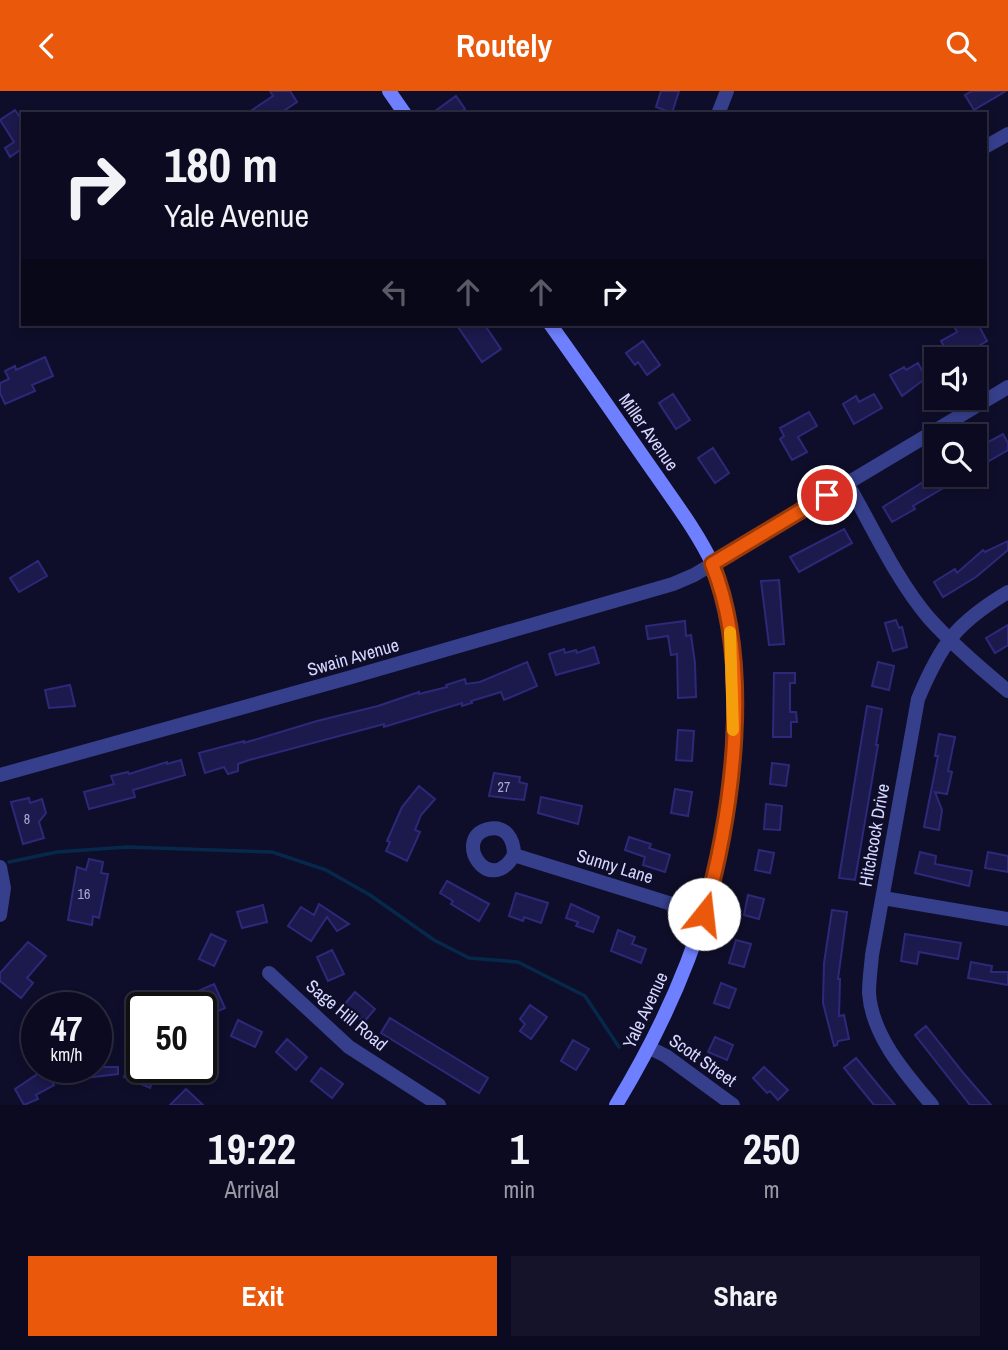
<!DOCTYPE html>
<style>
body{margin:0;font-family:"Archivo Narrow",sans-serif;background:#141329;color:#f1f3f6;height:100vh;display:flex;flex-direction:column;font-size:26px;white-space:nowrap}
*{box-sizing:border-box;margin:0}
p{font-size:23px;color:#9a9aa5}
.icon{flex:none;width:38px;height:38px;fill:none;stroke:currentColor;stroke-width:2;stroke-linecap:round;stroke-linejoin:round}
.map{position:relative;height:1014px;overflow:hidden}
.panel{display:flex;flex-direction:column;background:#0b0a20;flex:1}
.panel>*{flex:none}
.hud{position:absolute;left:21px;top:21px;width:966px;height:214px;border-radius:0px;box-shadow:0 4px 10px #0003,0 0 0 2px #2b2b3e;background:#0b0a20;color:#f1f3f6;overflow:hidden}
.fabs{position:absolute;left:924px;top:256px;display:grid;gap:14px}
.fabs a{display:grid;place-items:center;width:63px;height:63px;border-radius:0px;background:#0b0a20;box-shadow:0 4px 10px #0003,0 0 0 2px #2b2b3e;font-size:35px}
.speed{position:absolute;left:21px;top:901px;display:flex;gap:14px;font-size:35px;font-weight:700;text-align:center}
.speed>*{display:grid;place-content:center;width:91px;height:91px;border-radius:50%;background:#0b0a20;box-shadow:0 4px 10px #0003,0 0 0 2px #2b2b3e;line-height:1}
.speed small{font-size:18px;font-weight:400}
.speed .limit{border:4px solid #111;border-radius:10px;background:#fff;color:#111}
.pin{position:absolute;display:grid;place-items:center;width:60px;height:60px;color:#fff;margin:-30px;border:4px solid #fff;border-radius:50%;box-shadow:0 2px 7px #0007}
.me{position:absolute;width:77px;margin:-38px;rotate:16deg;stroke-linejoin:round;filter:drop-shadow(0 0 5px #0008)}
.turn{display:flex;align-items:center;gap:24px;height:147px;padding:0 28px;font-size:32px}
.turn .icon{width:91px;height:91px;stroke-width:2.5}
.turn b{display:block;font-size:49px;line-height:60px}
.lanes{display:flex;align-items:center;height:66px;padding:0 28px;background:#0003;justify-content:center;gap:35px;direction:ltr}
.lanes .off{opacity:.35}
.eta{display:flex;justify-content:space-evenly;align-items:center;height:119px;text-align:center}
.eta b{font-size:42px;font-weight:700;line-height:49px}
.action{display:flex;gap:14px;margin-top:auto;padding:14px 28px}
.action a{flex:1;height:80px;border-radius:0px;background:#ea580c;color:#fff;font-size:28px;font-weight:700;line-height:80px;text-align:center}
.action a+a{background:#141329;color:#f1f3f6}
header{display:flex;justify-content:space-between;align-items:center;height:91px;padding:0 28px;background:#ea580c;color:#fff;font-size:32px;font-weight:700}
.map>svg:first-child{display:block}
.lines{fill:none;stroke-linecap:round;stroke-linejoin:round}
.stream{stroke:#06294b;stroke-width:3.5}
.building{fill:#1c194c;stroke:#2d297a;stroke-width:2}
.minor{stroke:#363f8c;stroke-width:14}
.tertiary{stroke:#363f8c;stroke-width:14}
.secondary{stroke:#6e80ff;stroke-width:14}
.route-casing{stroke:#983908;stroke-width:18}
.route{stroke:#ea580c;stroke-width:12}
.slow{stroke:#f59e0b;stroke-width:12}
.labels{text-anchor:middle;dominant-baseline:central;stroke-width:5;stroke-linejoin:round;paint-order:stroke}
.number-label{font-size:14px;fill:#a8a8d2}
.street-label{font-size:18px;fill:#d7d8ff;stroke:#0f0e2a}
</style>
<header><svg class="icon" aria-label="back" viewBox="0 0 24 24"><path d="M15 5l-7 7 7 7"/></svg>Routely<svg class="icon" aria-label="search" viewBox="0 0 24 24"><circle cx="10" cy="10" r="6"/><path d="M15 15l6 6"/></svg></header>
<div class="map">
<svg width="1008" height="1014" viewBox="0 0 1008 1014">
<rect width="100%" height="100%" fill="#0f0e2a"/>
<g class="lines">
<path class="stream" d="M9,771L57,761L127,756L272,761L326,779L370,804L434,849L469,867L518,871L585,905L619,956"/>
</g>
<path class="building" d="M270,0H290L297,11L279,23H246L273,5Z
M661,0H679L672,22L656,16Z
M972,0H1006L974,19L965,4Z
M456,5L465,18L458,23H431Z
M15,19L23,30V64L20,59L10,66L5,57L14,51L0,29Z
M456,233H484L501,258L482,271Z
M953,233H978L987,250L966,262L970,268H951L941,250L957,241Z
M643,250L660,274L647,284L638,271L635,274L626,262Z
M45,266L53,285L32,294L35,300L5,313L0,302V292L9,288L5,280L15,275L16,279Z
M918,272L926,287L902,305L890,284L904,276L906,279Z
M673,303L690,329L676,338L659,312Z
M874,303L882,317L854,333L843,313L856,305L859,311Z
M809,321L817,335L798,346L807,361L792,369L780,348L784,345L780,337Z
M1003,343L1008,352V359L975,378V358Z
M713,357L729,382L715,392L698,367Z
M936,383H967L913,415L915,418L892,431L883,416Z
M844,438L852,452L799,481L790,466Z
M1008,450V459L976,486L943,506L934,491L955,478L957,482L983,459L985,461Z
M38,470L47,485L19,501L10,487Z
M779,489L784,553L769,554L761,490Z
M896,529L899,537L902,536L907,556L893,560L885,532Z
M685,530L686,545L691,544L695,572L696,606L678,607L677,563L671,564L668,545L648,548L646,535Z
M1008,534V554L995,562L986,547Z
M594,556L599,572L556,584L549,563L564,558L565,562L576,559L577,562Z
M527,571L537,595L504,609L501,601L471,610L472,612L462,615V612L384,636V633L249,669L238,673V680L228,683L224,676L205,682L199,662L244,650V652L317,630L378,615L419,601V603L447,596L446,594L465,588L466,593L480,591Z
M878,571L894,575L889,599L872,595Z
M774,582H795V592H790V621H796L797,631H791V646H773Z
M70,594L75,615L49,617L45,599Z
M867,615L882,618L876,654H878L855,789L839,787Z
M678,639L694,640L692,670L676,669Z
M939,643L955,646L948,680L952,681L947,703L935,701L942,719L939,739L924,736L938,665H935Z
M181,669L185,684L133,699L135,706L89,718L84,701L114,693L111,685L128,681L129,683L167,671V673Z
M772,672L789,674L786,695L770,693Z
M494,682L520,686L519,691L527,693L524,709L489,705Z
M419,695L435,708L421,724L415,739L420,741L407,770L386,760L390,751L387,750L402,716Z
M675,698L692,701L688,725L671,722Z
M541,706L582,715L578,733L538,722Z
M29,707L30,712L42,708L46,722L39,731L44,747L23,753L11,711Z
M766,713L782,715L780,739L764,738Z
M629,746L651,753L649,757L670,764L665,781L643,774L645,766L625,759Z
M759,759L774,762L770,782L755,779Z
M920,761L936,765L935,773L972,780L969,795L915,782Z
M988,761L1008,765V781L985,777Z
M89,768L103,771L101,782L108,783L99,827L93,825L92,834L68,829L77,776L86,779Z
M447,790L489,813L479,830L451,813L453,810L440,802Z
M516,802L548,812L541,832L524,826L523,830L509,825Z
M748,804L764,808L759,828L744,824Z
M319,813L349,833L337,840L327,826L311,850L288,835L301,816L314,824Z
M571,813L599,826L593,841L576,835L578,831L566,827Z
M263,814L267,831L242,837L237,821Z
M832,819L847,821L838,888H840L839,925L844,924L849,948L838,950L837,954L834,955L823,912L824,872Z
M618,839L635,846L632,853L646,858L641,872L611,860Z
M211,843L226,850L214,875L199,868Z
M905,843L961,852L958,868L919,861L917,873L901,870Z
M736,849L751,853L744,876L729,872Z
M28,851L46,865L27,887L33,892L21,907L0,890V882Z
M332,859L344,883L328,890L317,866Z
M971,871L992,875L991,881H1008V894L968,887Z
M721,892L736,898L729,917L714,912Z
M214,893L225,917L209,924L198,900Z
M355,901L375,918L364,931L344,914Z
M530,914L547,926L531,948L520,940L525,933L520,928Z
M390,927L488,987L479,1002L381,942Z
M238,929L262,941L255,956L231,945Z
M926,935L965,984L991,1014H970L963,1005L915,944Z
M715,946L733,954L727,969L708,961Z
M287,948L307,966L296,979L276,961Z
M573,949L589,958L576,979L561,970Z
M856,967L879,995L895,1014H874L857,993L844,977Z
M129,972L142,976H157L150,997L124,986Z
M85,976H118V983L86,987Z
M764,976L788,999L778,1009L770,1000L767,1002L753,987Z
M321,977L343,993L332,1007L311,990Z
M45,978L54,994L36,1004L38,1008L24,1014L15,998Z
M186,998L203,1014H170Z"/>
<g class="lines">
<path class="minor" d="M718,23L727,0
M985,56L1008,43
M847,392C873,436 895,487 928,526C952,553 980,577 1008,600
M514,764C489,807 452,747 488,738C506,734 514,748 514,764L704,823
M0,776L4,797L0,824
M883,807L1008,828
M269,882L349,956L439,1014
M650,957L666,965L733,1014
M932,1014C905,982 872,945 869,902C869,889 871,876 872,864L918,608C941,553 956,532 1008,501"/>
<path class="tertiary" d="M0,684L348,587L673,493L694,484L1008,296"/>
<path class="secondary" d="M389,0L405,23
M550,233C586,283 621,334 656,384C676,413 698,442 713,474C730,512 732,556 733,598C737,755 697,880 616,1014"/>
</g>
<g class="lines">
<defs>
<path id="route" d="M704,823C733,721 753,574 712,473L827,404"/>
</defs>
<use href="#route" class="route-casing"/>
<use href="#route" class="route"/>
<path class="slow" d="M730,541L733,639"/>
</g>
<g class="labels">
<g class="number-label">
<text x="504" y="696">27</text>
<text x="27" y="728">8</text>
<text x="84" y="803">16</text>
</g>
<g class="street-label">
<text transform="translate(649 341) rotate(55)">Miller Avenue</text>
<text transform="translate(353 566) rotate(-16)">Swain Avenue</text>
<text transform="translate(874 744) rotate(-80)">Hitchcock Drive</text>
<text transform="translate(615 775) rotate(17)">Sunny Lane</text>
<text transform="translate(645 919) rotate(-65)">Yale Avenue</text>
<text transform="translate(347 924) rotate(40)">Sage Hill Road</text>
<text transform="translate(703 969) rotate(35)">Scott Street</text>
</g>
</g>
</svg>
<div class="fabs">
<a><svg class="icon" aria-label="sound" viewBox="0 0 24 24"><path d="M4 9h4l5-4v14l-5-4H4zM17 9q2 3 0 6"/></svg></a>
<a><svg class="icon" aria-label="search" viewBox="0 0 24 24"><circle cx="10" cy="10" r="6"/><path d="M15 15l6 6"/></svg></a>
</div>
<div class="speed"><div>47<small>km/h</small></div><div class="limit">50</div></div>
<div class="pin" style="left:827px;top:404px;background:#d93025"><svg class="icon" aria-label="arrive" viewBox="0 0 24 24"><path d="M6 21V4h12l-3 4 3 4H6"/></svg></div>
<svg class="me" style="left:704px;top:823px" viewBox="-20 -20 40 40"><circle r="19" fill="#fff"/><path d="M0-13L10 11 0 6-10 11z" fill="#ea580c"/></svg>
<div class="hud">
<div class="turn"><svg class="icon" aria-label="right" viewBox="0 0 24 24"><path d="M7 20v-9h11M14 6l5 5-5 5"/></svg><div><b>180 m</b>Yale Avenue</div></div>
<div class="lanes"><svg class="icon off" aria-label="left" viewBox="0 0 24 24"><path d="M17 20v-9H6M10 6l-5 5 5 5"/></svg><svg class="icon off" aria-label="ahead" viewBox="0 0 24 24"><path d="M12 20V5M6 11l6-6 6 6"/></svg><svg class="icon off" aria-label="ahead" viewBox="0 0 24 24"><path d="M12 20V5M6 11l6-6 6 6"/></svg><svg class="icon" aria-label="right" viewBox="0 0 24 24"><path d="M7 20v-9h11M14 6l5 5-5 5"/></svg></div>
</div>
</div>
<section class="panel">
<div class="eta">
<div><b>19:22</b><p>Arrival</p></div>
<div><b>1</b><p>min</p></div>
<div><b>250</b><p>m</p></div>
</div>
<div class="action"><a>Exit</a><a>Share</a></div>
</section>
